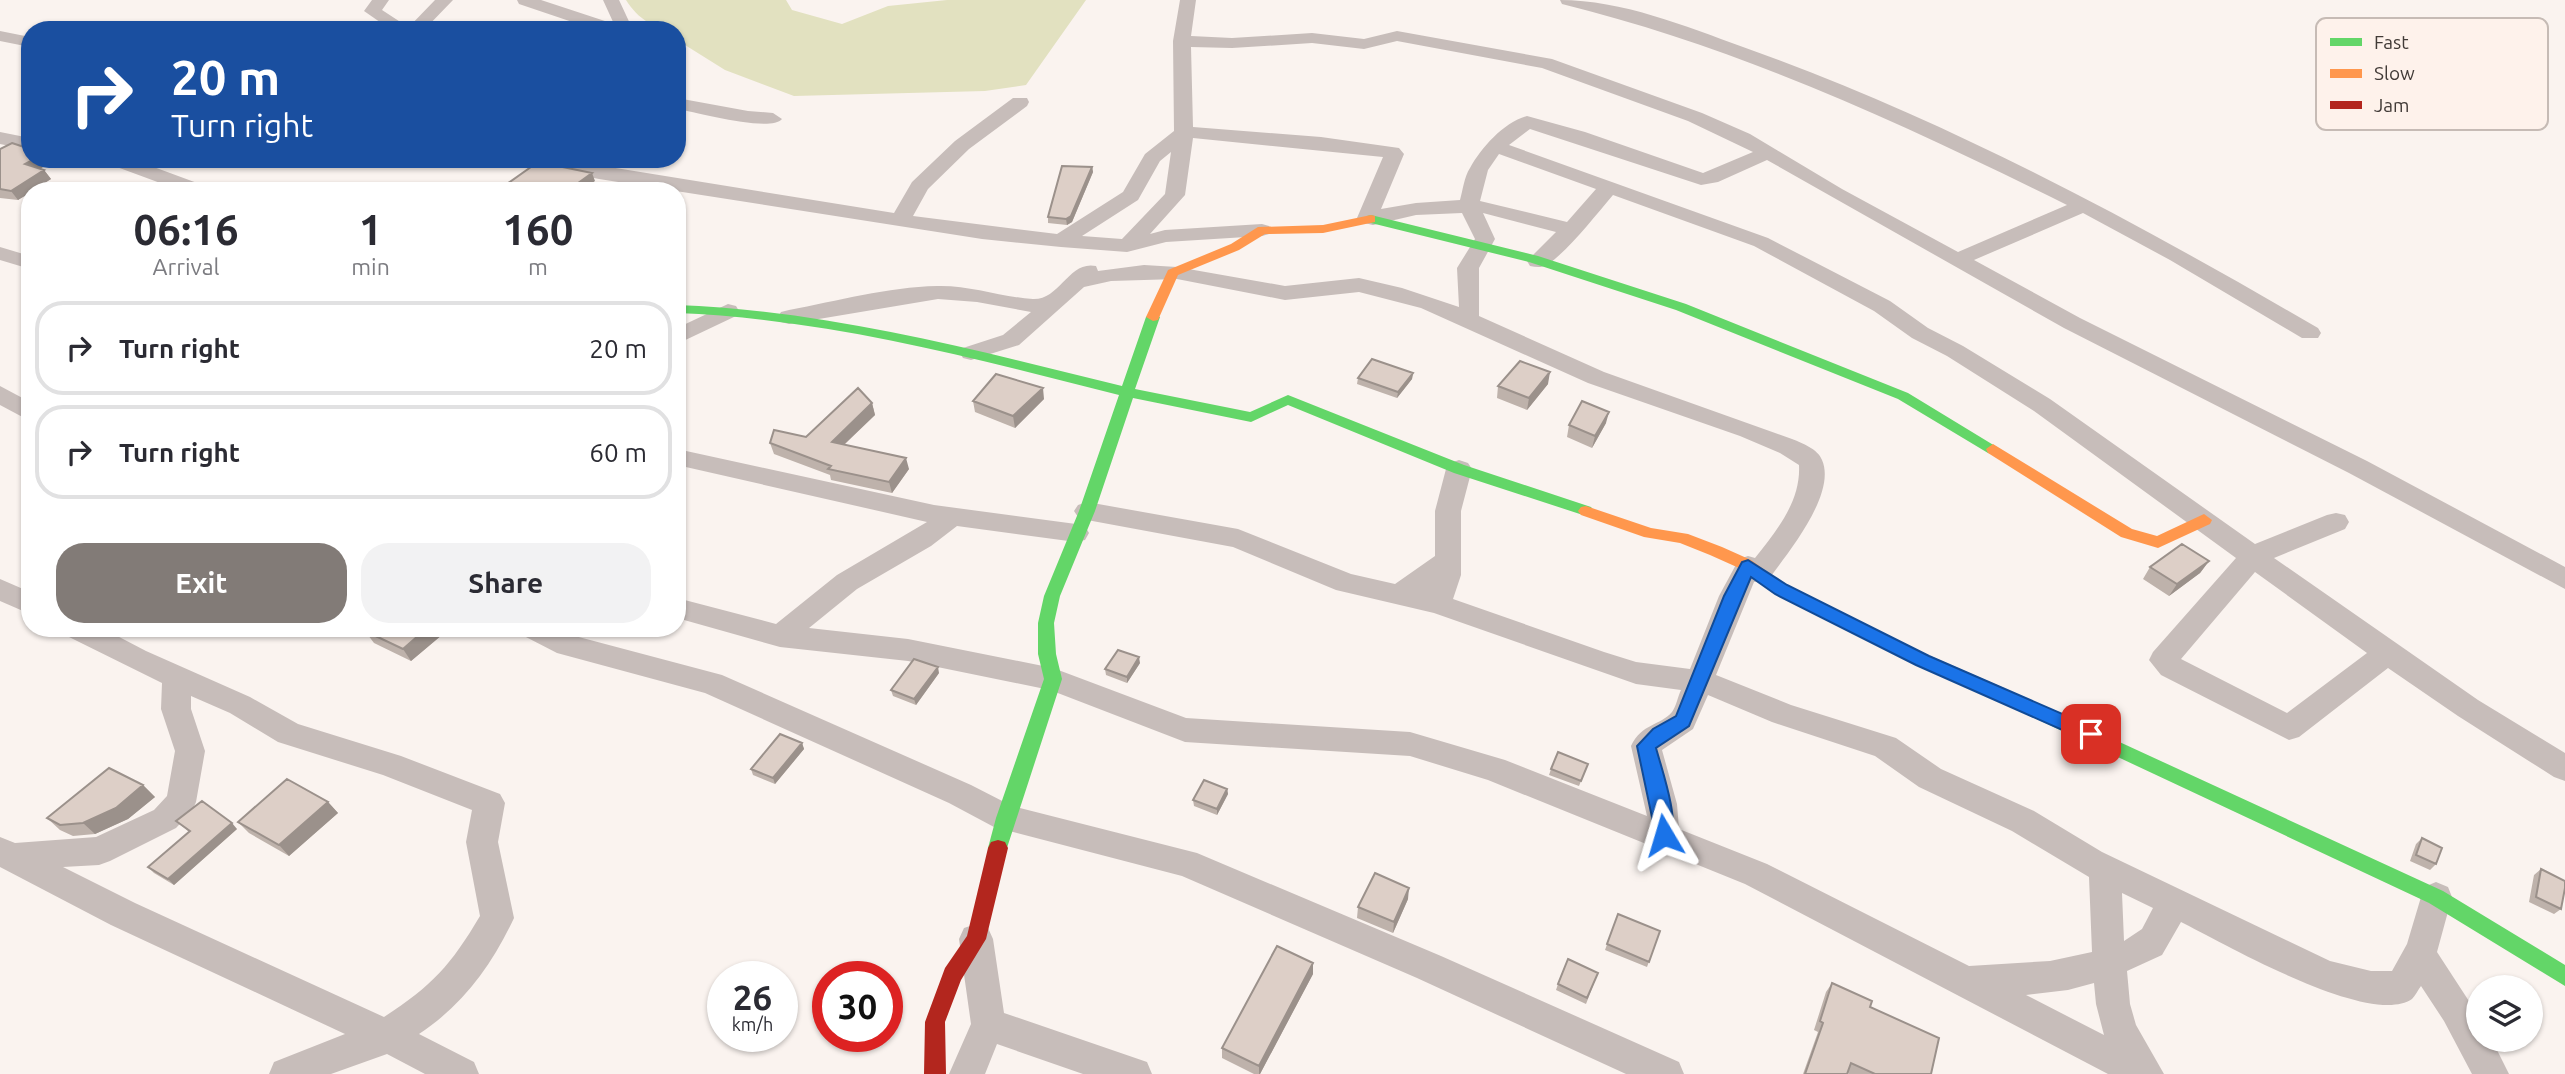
<!DOCTYPE html>
<style>
body{margin:0;font-family:Ubuntu,sans-serif;background:#f2f2f3;color:#2b2b33;height:100vh;display:flex;flex-direction:column;font-size:26px;white-space:nowrap}
*{box-sizing:border-box;margin:0}
p{font-size:23px;color:#7c7c81}
.icon{flex:none;width:38px;height:38px;fill:none;stroke:currentColor;stroke-width:2;stroke-linecap:round;stroke-linejoin:round}
.map{position:relative;flex:1;overflow:hidden}
.details{position:absolute;left:21px;top:182px;width:665px;height:455px;display:flex;flex-direction:column;background:#fff;border-radius:28px;box-shadow:0 2px 5px #0004}
.details>*{flex:none}
.top-card{position:absolute;left:21px;top:21px;width:665px;height:147px;border-radius:28px;box-shadow:0 2px 5px #0004;background:#1a4fa0;color:#fff;overflow:hidden}
.fabs{position:absolute;left:2466px;top:975px;display:grid;gap:14px}
.fabs a{display:grid;place-items:center;width:77px;height:77px;border-radius:50%;background:#fff;box-shadow:0 2px 5px #0004;font-size:35px}
.speed{position:absolute;left:707px;top:961px;display:flex;gap:14px;font-size:35px;font-weight:700;text-align:center}
.speed>*{display:grid;place-content:center;width:91px;height:91px;border-radius:50%;background:#fff;box-shadow:0 2px 5px #0004;line-height:1}
.speed small{font-size:18px;font-weight:400}
.speed .limit{border:10px solid #d22;background:#fff;color:#111}
.pin{position:absolute;display:grid;place-items:center;width:60px;height:60px;color:#fff;margin:-30px;border-radius:14px;box-shadow:0 4px 10px #0006}
.me{position:absolute;width:77px;margin:-38px;rotate:353deg;stroke-linejoin:round;filter:drop-shadow(0 0 5px #0008)}
.turn{display:flex;align-items:center;gap:24px;height:147px;padding:0 35px;font-size:32px}
.turn .icon{width:91px;height:91px;stroke-width:2.5}
.turn b{display:block;font-size:49px;line-height:60px}
.eta{display:flex;justify-content:space-evenly;align-items:center;height:119px;text-align:center}
.eta b{font-size:42px;font-weight:700;line-height:49px}
.button{display:flex;gap:14px;margin-top:auto;padding:14px 35px}
.button a{flex:1;height:80px;border-radius:28px;background:#827b77;color:#fff;font-size:28px;font-weight:700;line-height:80px;text-align:center}
.button a+a{background:#f2f2f3;color:#2b2b33}
ul{padding:0;list-style:none}
li{display:flex;align-items:center;gap:21px;height:94px;margin:0 14px 10px;padding:0 21px;border:4px solid #e1e1e2;border-radius:28px}
li div{flex:1}
li b{display:block;font-size:26px}
li em{font-style:normal}
.map>svg:first-child{display:block}
.green{fill:#e2e1c0}
.lines{fill:none;stroke-linecap:round;stroke-linejoin:round}
.street{fill:#c7bdba;fill-rule:evenodd}
.fast{fill:#63d668;fill-rule:evenodd}
.slow{fill:#ff974d;fill-rule:evenodd}
.jam{fill:#b3261e;fill-rule:evenodd}
.wall{fill:#beb2ab}
.shaded-wall{fill:#9b918b}
.building{fill:#ddcfc7;stroke:#9b918b;stroke-width:2}
.route{fill:#1a73e8;stroke:#114b97;stroke-width:2}
.key{fill:#fef2eb;stroke:#c6bbb5;stroke-width:2}
.key-label{font-size:19px;fill:#423b37}
</style>
<div class="map">
<svg width="2565" height="1074" viewBox="0 0 2565 1074">
<rect width="100%" height="100%" fill="#faf3ef"/>
<path class="green" d="M626,0H786L792,10L842,24L888,6L947,0H1086L1026,85L985,91L794,96L725,70L677,40V30C655,30 638,19 626,0Z"/>
<g class="lines">
<path class="street" d="M372,0H389L382,10L405,25L403,30H386L387,27L364,11Z
M435,0H453L424,30H406Z
M517,0H541L614,24L603,0H619L633,30H596L519,4Z
M1180,0H1196L1191,36L1232,38L1312,33L1364,39L1397,31L1552,59L1702,113L1750,134L1842,189L1958,252L2067,205C1904,124 1740,48 1562,4L1560,0C1622,0 1685,26 1743,47C1944,118 2134,221 2318,328L2321,333L2318,338H2302L2170,260L2083,213L1974,260L2080,318L2367,461L2565,567V589L2349,473L2064,328L1767,160L1718,182L1701,185L1530,129L1509,145L1768,238L1890,301L1928,328L1963,346L2050,399L2255,544L2327,515L2336,513L2345,515L2349,522L2345,529L2274,558L2478,700L2565,753V781L2554,777L2458,716L2388,668L2299,737L2289,740L2161,675L2149,660L2153,652L2236,558L2034,411L1947,356L1912,338L1874,311L1754,246L1613,195C1594,217 1570,249 1547,265C1541,268 1536,267 1530,266L1527,261L1556,232L1483,213L1495,239L1479,268V316L1604,372L1792,439C1802,443 1818,449 1822,460C1837,494 1787,554 1768,580L1754,582L1716,675L1791,705L1896,738L1941,769L2034,811L2102,852L2330,961L2371,971H2392L2407,944L2424,887L2436,882L2448,887L2452,897L2437,952L2478,1015V1040H2492L2509,1074H2472L2444,1021L2421,986C2418,990 2415,996 2412,999C2370,1028 2223,943 2181,922L2162,955L2127,971L2130,1004L2136,1025L2164,1074H2108L1745,884L1488,780L1410,756L1185,742L1050,690L908,661L780,647L677,618V598L776,624L837,575L927,522L677,465V449L934,505L1076,524L1085,526L1089,533L1085,540L1076,542L957,526L931,546L857,589L809,628L908,639L1053,668L1186,718L1410,732L1505,760L1647,816L1631,746C1642,723 1660,726 1672,712C1676,707 1678,696 1681,690L1636,684L1434,613L1336,590L1233,547L1087,520L1078,517L1074,511L1078,505L1087,502L1238,529L1351,574L1395,584L1435,556V511L1446,469L1450,463L1459,460L1468,463L1472,469L1461,511V575L1453,599L1604,652L1636,662L1690,669L1719,596L1739,559L1748,556L1755,558C1776,531 1801,502 1799,465L1780,453L1740,436L1588,383L1421,308L1359,292L1285,300L1177,279L1111,281L1084,287L1019,345L971,360L963,358L960,353L963,348L1003,335L1031,312L977,302L938,299L789,324L781,322L778,317L781,312L789,310C837,301 888,287 937,286C970,285 1001,297 1033,299C1060,300 1069,260 1096,266L1098,271L1144,265L1177,267L1285,286L1359,278L1402,288L1459,307L1457,268L1475,239L1462,213L1416,215L1373,225L1360,222L1357,218L1383,157L1193,138L1185,195L1150,234L1165,230L1262,224L1269,226L1272,230L1269,234L1262,236L1166,242L1127,252L1061,247L982,239L599,179L529,165L519,159H560L894,213L912,182L955,141L1013,98H1027L1029,102L1027,106L969,149L928,189L913,216L1057,234L1123,192L1145,154L1174,131L1173,41ZM1397,41L1542,68L1688,121L1753,152L1703,173L1585,132L1527,116C1504,122 1481,148 1470,168C1464,177 1463,190 1460,200L1416,203L1381,209L1404,154L1399,148L1321,137L1193,127L1191,47L1232,48L1312,43L1364,49ZM1171,152L1165,194L1122,239L1082,236L1138,200L1160,161ZM1499,154L1596,189L1567,222L1480,201L1488,170ZM2255,572L2367,653L2287,713L2181,659ZM1708,695L1772,722L1875,756L1919,787L2012,831L2089,877L2092,952L2050,961L1969,966L1767,864L1679,829L1677,804L1662,750L1693,729ZM2122,893L2153,908L2142,929L2124,941ZM2094,983L2096,1004L2104,1035L2026,995L2068,990Z
M0,31L30,37V47L0,41Z
M677,98L748,111L773,113L782,119C770,133 697,112 677,109Z
M0,132L30,138V150L0,144Z
M103,159H132L208,187L211,191H182L106,163Z
M0,247L30,256V269L0,260Z
M728,304L736,306L739,311L736,316L677,344V328Z
M0,386L30,402V421L0,405Z
M0,579L30,592V614L0,601Z
M63,628H102L146,651L250,697L298,724L401,756L500,794L505,803L498,842L514,918C492,965 463,1005 419,1034L474,1062L479,1074H425L387,1054L331,1074H269L274,1062L345,1034L111,925L0,867V837L15,843L96,837L154,810L167,796L175,751L161,709L162,683L67,636ZM191,696L230,713L278,742L383,775L472,810L466,842L480,916C451,965 432,986 384,1017L135,903L63,867L99,865L110,861L176,828L192,811L196,802L205,751L191,709Z
M520,628H559L575,636L722,675L971,785L1012,806L1197,853L1441,956L1679,1062L1684,1074H1626L1417,978L1182,876L994,827L949,803L705,693L557,653L524,636Z
M976,924L988,928L993,939L1004,1013L1147,1062L1152,1074H1083L997,1044L985,1074H949L971,1024L959,939L964,928Z"/>
<path class="fast" d="M1371,215L1538,256L1686,304L1908,393L2000,449L1993,454L1988,453L1898,399L1676,310L1529,262L1367,222V216Z
M677,305C830,311 975,350 1122,386L1146,317L1153,313L1160,317L1135,389L1250,412L1288,395L1464,465L1591,507L1594,511L1586,516L1454,473L1288,405L1251,422L1133,398L1095,511L1060,596L1054,623L1056,654L1062,679L1005,854L998,856L991,854L988,848L996,818L1044,679L1038,654V623L1044,596L1079,511L1119,395C973,358 829,319 677,313Z
M1998,686L2443,891L2565,965V986L2429,903L1992,698L1989,693L1992,688Z"/>
<path class="slow" d="M1371,215L1375,216V222L1323,233L1265,234L1239,250L1178,275L1158,320L1153,321L1146,317L1168,270L1231,244L1258,227L1323,225Z
M1993,444L2132,529L2157,536L2204,514L2212,520L2210,524L2158,548L2121,537L1988,453L1986,449Z
M1586,506L1651,528L1688,534L1722,547L1751,560L1787,586L1928,655L2004,688L2007,693L2004,698L1998,700L1916,665L1775,594L1739,568L1710,555L1680,543L1644,537L1581,515L1578,511L1581,507Z"/>
<path class="jam" d="M998,840L1005,842L1008,848L986,939L961,980L945,1022L946,1074H924L925,1022L945,968L967,936L988,848L991,842Z"/>
</g>
<path class="wall" d="M0,149L51,163L40,168L44,170L51,179L32,191H30L18,200L0,198Z
M1092,167L1093,172L1072,222L1067,225L1048,223V217Z
M1413,373L1412,379L1397,398L1357,384L1358,378Z
M1548,384L1527,410L1497,398L1498,386Z
M1044,399L1015,428L975,412L973,401Z
M872,403L875,415L844,445L909,469L892,493L831,480L830,475L774,454L770,443L806,437Z
M1606,423L1592,448L1567,437L1569,425Z
M2209,561L2200,573L2169,596L2143,579L2150,567Z
M602,628H619L614,633Z
M449,629L411,661L374,643L365,631Z
M1140,663L1127,683L1106,675L1105,669Z
M939,673L916,705L893,696L891,690Z
M802,743L804,749L775,784L753,775L751,769Z
M1588,764L1579,786L1549,775L1551,769Z
M143,785L155,797L128,819L95,834L73,836L60,830L47,818Z
M1227,789L1228,794L1217,815L1194,806L1193,800Z
M328,802L338,813L289,856L249,833L238,822Z
M176,821L237,829L174,885L154,873L148,867L189,832Z
M2422,838L2436,864L2430,870L2410,861L2416,844Z
M2541,869L2561,909L2554,914L2529,902L2534,875Z
M1408,899L1393,933L1357,918L1358,907Z
M1618,914L1660,931L1647,967L1605,950Z
M1313,963V974L1260,1074H1254L1222,1058V1048Z
M1598,973L1586,1004L1556,990L1558,984Z
M1832,983L1870,1007L1931,1074H1849L1847,1073V1074H1803L1818,1032L1814,1030L1826,992Z"/>
<path class="shaded-wall" d="M34,159H49L51,163L32,173L25,164Z
M1092,167L1093,172L1072,222L1067,225L1066,219Z
M44,170L51,179L32,191H30V193L18,200L11,191Z
M592,173L595,181L581,191H567Z
M1550,372L1548,384L1527,410L1529,398Z
M1413,373L1412,379L1397,398L1398,392Z
M1043,388L1044,399L1015,428L1013,416Z
M872,403L875,415L835,453L832,442Z
M1609,412L1606,423L1592,448L1595,436Z
M906,458L909,469L892,493L889,482Z
M2209,561L2200,573L2169,596L2177,584Z
M427,628L449,629L411,661L403,649Z
M612,628H619L614,633Z
M1139,657L1140,663L1127,683V677Z
M938,667L939,673L916,705L914,699Z
M802,743L804,749L775,784L773,778Z
M143,785L155,797L128,819L95,834L83,823Z
M1227,789L1228,794L1217,815V809Z
M328,802L338,813L289,856L279,845Z
M232,823L237,829L174,885L168,879Z
M1409,888L1408,899L1393,933L1394,922Z
M1313,963V974L1260,1074H1259V1066Z"/>
<path class="building" d="M12,143L30,149V159H34L25,164L44,170L11,191L0,189V149Z
M538,162L592,173L567,191H497Z
M1062,166L1092,167L1071,216L1066,219L1048,217Z
M1372,359L1413,373L1398,392L1358,378Z
M1520,361L1550,372L1529,398L1498,386Z
M996,374L1043,388L1013,416L973,401Z
M858,388L872,403L832,442L906,458L889,482L828,469L831,466L770,443L774,430L806,437Z
M1582,401L1609,412L1595,436L1569,425Z
M2182,544L2209,561L2177,584L2150,567Z
M369,628H427L403,649L365,631Z
M1118,650L1139,657L1127,677L1105,669Z
M914,659L938,667L914,699L891,690Z
M780,734L802,743L773,778L751,769Z
M1558,752L1588,764L1581,781L1551,769Z
M109,768L143,785L116,808L83,823L60,825L47,818Z
M287,779L328,802L279,845L238,822Z
M1204,780L1227,789L1217,809L1193,800Z
M202,801L232,823L168,879L148,867L190,831L176,821Z
M2422,838L2442,848L2436,864L2416,855Z
M2541,869L2565,881V888L2561,909L2536,897Z
M1375,873L1409,888L1394,922L1358,907Z
M1618,914L1660,931L1649,962L1607,944Z
M1277,946L1313,963L1259,1066L1222,1048Z
M1568,959L1598,973L1587,998L1558,984Z
M1832,983L1872,1001L1870,1007L1939,1038L1931,1074H1875L1851,1063L1847,1074H1805L1823,1023L1820,1021Z"/>
<path class="route" d="M1748,560L1787,585L1929,656L2097,729L2100,734L2097,740L2091,742L2085,740L1916,665L1775,594L1751,577L1689,726L1656,748C1662,770 1680,821 1670,841L1664,843L1657,841L1637,746L1653,729L1676,716L1724,596L1742,562Z"/>
<rect x="2316" y="18" width="232" height="112" rx="10" class="key"/>
<rect x="2330" y="38" width="32" height="8" fill="#63d668"/>
<rect x="2330" y="69" width="32" height="9" fill="#ff974d"/>
<rect x="2330" y="101" width="32" height="8" fill="#b3261e"/>
<g class="key-label">
<text x="2374" y="49">Fast</text>
<text x="2374" y="80">Slow</text>
<text x="2374" y="112">Jam</text>
</g>
</svg>
<div class="fabs">
<a><svg class="icon" aria-label="layers" viewBox="0 0 24 24"><path d="M12 4l9 5-9 5-9-5zM3 14l9 5 9-5"/></svg></a>
</div>
<div class="speed"><div>26<small>km/h</small></div><div class="limit">30</div></div>
<div class="pin" style="left:2091px;top:734px;background:#d93025"><svg class="icon" aria-label="arrive" viewBox="0 0 24 24"><path d="M6 21V4h12l-3 4 3 4H6"/></svg></div>
<svg class="me" style="left:1664px;top:835px" viewBox="-20 -20 40 40"><path d="M0-17L14 15 0 8-14 15z" fill="#1a73e8" stroke="#fff" stroke-width="4"/></svg>
<div class="top-card">
<div class="turn"><svg class="icon" aria-label="right" viewBox="0 0 24 24"><path d="M7 20v-9h11M14 6l5 5-5 5"/></svg><div><b>20 m</b>Turn right</div></div>
</div>
<section class="details">
<div class="eta">
<div><b>06:16</b><p>Arrival</p></div>
<div><b>1</b><p>min</p></div>
<div><b>160</b><p>m</p></div>
</div>
<ul>
<li><svg class="icon" aria-label="right" viewBox="0 0 24 24"><path d="M7 20v-9h11M14 6l5 5-5 5"/></svg><div><b>Turn right</b></div><em>20 m</em></li>
<li><svg class="icon" aria-label="right" viewBox="0 0 24 24"><path d="M7 20v-9h11M14 6l5 5-5 5"/></svg><div><b>Turn right</b></div><em>60 m</em></li>
</ul>
<div class="button"><a>Exit</a><a>Share</a></div>
</section>
</div>
